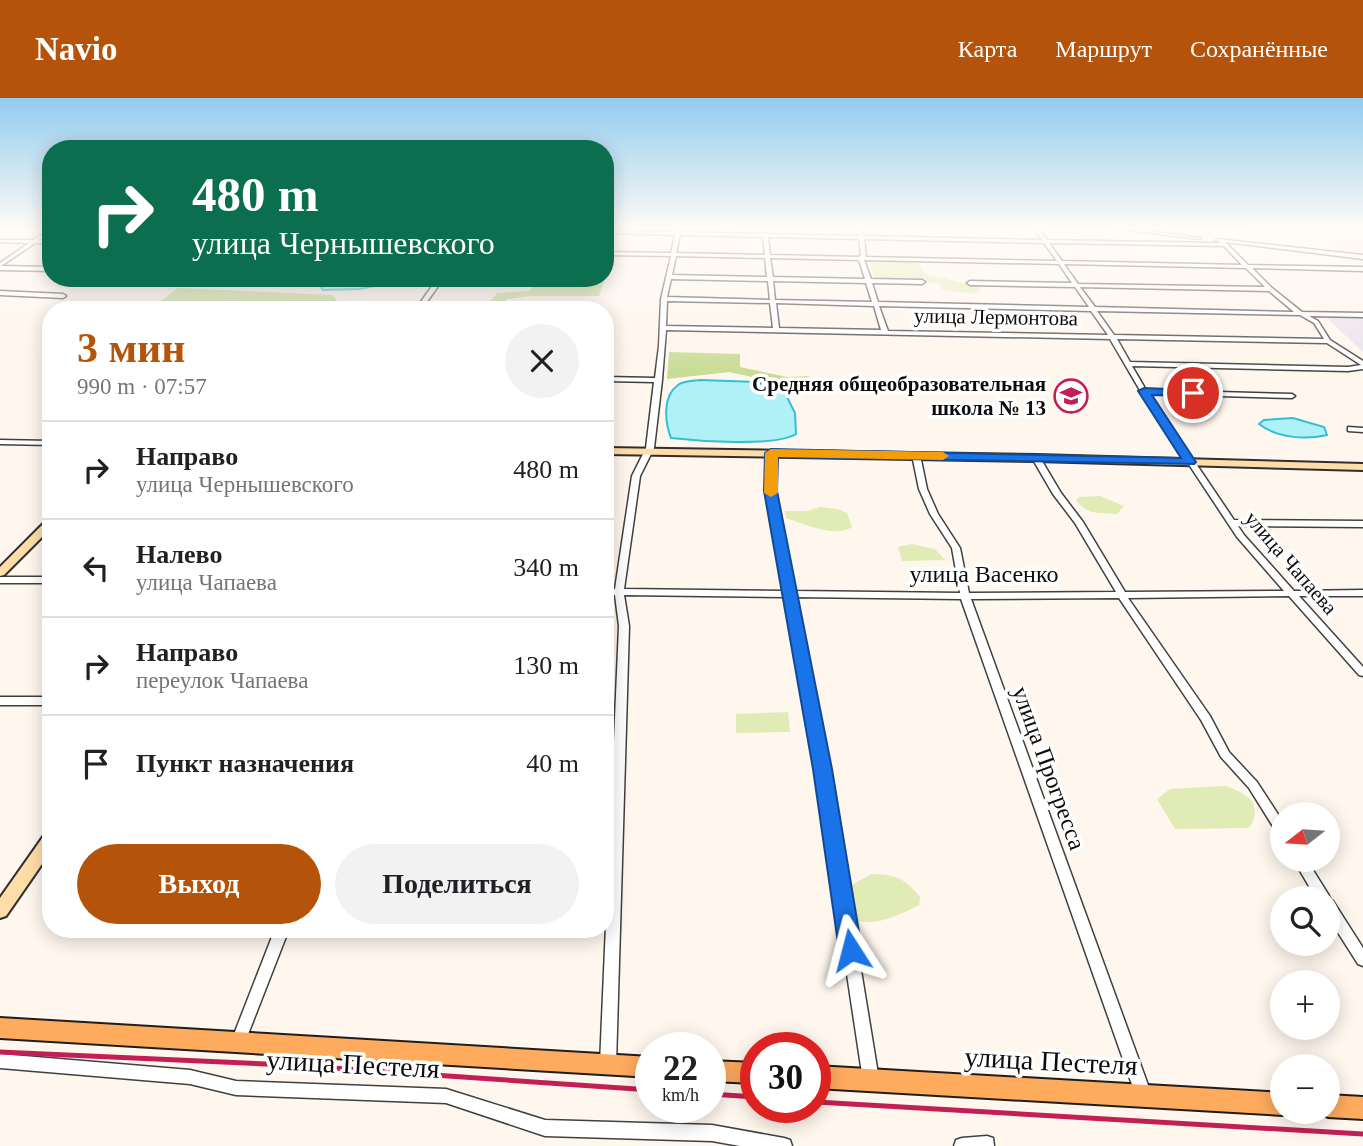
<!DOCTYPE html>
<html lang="ru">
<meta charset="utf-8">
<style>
body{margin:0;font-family:Georgia,serif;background:#f2f2f2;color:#202124;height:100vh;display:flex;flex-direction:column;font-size:26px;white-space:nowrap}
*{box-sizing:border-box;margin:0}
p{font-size:23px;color:#757577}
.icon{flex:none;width:38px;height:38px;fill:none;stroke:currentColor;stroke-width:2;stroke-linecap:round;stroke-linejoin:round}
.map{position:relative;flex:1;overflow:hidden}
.drawer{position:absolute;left:42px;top:203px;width:572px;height:637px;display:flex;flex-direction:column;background:#fff;border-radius:28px;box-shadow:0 4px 18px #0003}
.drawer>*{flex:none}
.hud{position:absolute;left:42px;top:42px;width:572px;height:147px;border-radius:28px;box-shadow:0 4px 18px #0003;background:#0b6e4f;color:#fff;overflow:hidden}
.needle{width:46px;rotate:253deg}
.fabs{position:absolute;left:1270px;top:704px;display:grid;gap:14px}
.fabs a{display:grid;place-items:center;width:70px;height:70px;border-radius:50%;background:#fff;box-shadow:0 4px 18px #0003;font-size:35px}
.speed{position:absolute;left:635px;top:934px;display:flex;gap:14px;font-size:35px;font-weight:700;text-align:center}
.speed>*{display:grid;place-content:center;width:91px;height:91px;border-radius:50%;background:#fff;box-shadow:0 4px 18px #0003;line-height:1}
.speed small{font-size:18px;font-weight:400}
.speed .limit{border:10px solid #d22;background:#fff;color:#111}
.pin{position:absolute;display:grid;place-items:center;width:60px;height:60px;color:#fff;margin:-30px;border:4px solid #fff;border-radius:50%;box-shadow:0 2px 7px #0007}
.me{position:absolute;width:77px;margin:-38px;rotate:351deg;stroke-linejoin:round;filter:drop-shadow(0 0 5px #0008)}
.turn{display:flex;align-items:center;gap:24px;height:147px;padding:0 35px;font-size:32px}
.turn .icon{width:91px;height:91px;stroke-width:2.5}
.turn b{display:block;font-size:49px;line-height:60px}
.round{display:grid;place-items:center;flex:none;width:74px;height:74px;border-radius:37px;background:#f2f2f2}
.head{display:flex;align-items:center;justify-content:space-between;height:119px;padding:0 35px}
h1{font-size:42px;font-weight:800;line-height:52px;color:#b45309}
.action{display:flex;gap:14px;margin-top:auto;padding:14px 35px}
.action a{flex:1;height:80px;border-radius:42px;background:#b45309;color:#fff;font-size:28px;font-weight:800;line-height:80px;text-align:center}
.action a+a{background:#f2f2f2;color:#202124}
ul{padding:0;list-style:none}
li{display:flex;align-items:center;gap:21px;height:98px;padding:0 35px;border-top:2px solid #e0e0e0}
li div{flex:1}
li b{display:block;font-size:26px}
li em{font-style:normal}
header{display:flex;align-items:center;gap:42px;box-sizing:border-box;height:98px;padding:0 35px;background:#b45309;color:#fff}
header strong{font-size:33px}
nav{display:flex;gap:38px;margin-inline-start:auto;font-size:24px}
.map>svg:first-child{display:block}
.industrial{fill:#e8e1ec}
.farmland{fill:#f6e7cc}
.green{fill:#e0ebb5}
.forest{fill:#c8dc94}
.water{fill:#b0f1f8;stroke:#34bfd2;stroke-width:2}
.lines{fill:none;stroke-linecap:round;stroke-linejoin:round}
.street-casing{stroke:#404040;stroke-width:3}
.secondary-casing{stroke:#2f2f2f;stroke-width:4}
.primary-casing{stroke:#1e1e1e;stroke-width:4}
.street{fill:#fff;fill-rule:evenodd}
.secondary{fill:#ffdda8;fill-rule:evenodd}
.primary{fill:#feab5e;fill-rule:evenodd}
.rail{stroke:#c22054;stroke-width:5}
.route{fill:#1a73e8;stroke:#114b97;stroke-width:2}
.slow{fill:#f59e0b}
.labels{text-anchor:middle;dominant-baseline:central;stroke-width:7;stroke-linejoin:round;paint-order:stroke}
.far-street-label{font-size:21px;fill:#0d0d0d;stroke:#fff}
.far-poi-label{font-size:21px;font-weight:bold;fill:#0d0d0d;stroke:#fff;text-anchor:end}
.street-label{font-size:24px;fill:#0d0d0d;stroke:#fff}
.near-street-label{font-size:28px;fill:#0d0d0d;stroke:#fff}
</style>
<header>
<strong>Navio</strong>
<nav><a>Карта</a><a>Маршрут</a><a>Сохранённые</a></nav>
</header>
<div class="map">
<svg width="1363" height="1048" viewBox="0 0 1363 1048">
<rect width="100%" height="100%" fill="#fff6ed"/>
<path class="industrial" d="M1325,218L1363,219V254Z"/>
<path class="farmland" d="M1241,130H1363V149L1263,138Z"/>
<path class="green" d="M869,163L918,165L923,175L979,189L980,193L972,196L941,191V187L935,185L875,182Z
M1100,398L1124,408L1117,416C1099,415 1087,417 1076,402L1079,399Z
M820,409L838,411L847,415L852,429C835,440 804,426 786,420L785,413H807Z
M912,446L935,451L945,462L902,463L898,449Z
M788,614L790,634L736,635V616Z
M1226,688C1248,696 1264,706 1249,730L1175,731L1157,701L1170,691Z
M872,776C896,777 905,780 920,799L919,807C899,817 880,827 858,823L853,815L850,788Z"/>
<path class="forest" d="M541,180H605L599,198H531L507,201L496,212H484L497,195L529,193Z
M178,190L333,197L343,212H149Z
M669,254L740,256V269L787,279L809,278L798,289L729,274L667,281Z"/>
<path class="water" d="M356,180L365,181L375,188L360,191L323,192L320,187L327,181Z
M700,282L757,284L784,293L795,315L796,336C775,349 697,343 671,340C665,325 662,298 678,287C683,283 693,283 700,282Z
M1293,320L1324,329L1327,337C1305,342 1277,340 1259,326L1264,322Z"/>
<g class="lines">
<defs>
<path id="street" d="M677,130H681V134L763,136L765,135L767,136L859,138L858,130H862L864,138L1042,142L1034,130H1038L1047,142L1221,145L1216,142L1218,141L1363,157V161L1225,144L1248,167L1363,169V173L1252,170L1272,190L1302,214L1363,215V219L1309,218L1318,223L1330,242L1363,263V271L1348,273L1132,268L1146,292L1292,296L1295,298L1292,300L1149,296L1234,422L1363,423V429L1238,428L1244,437L1294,493L1363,492V498H1299L1363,569V578L1359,577L1289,498L1128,500L1210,618L1229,654L1257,684L1283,724V740L1279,738L1249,690L1221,659L1201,622L1119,500L971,501L1152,998L1149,1003L1144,1005L1139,1003L1136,998L961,501L795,499L828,671L879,982L876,987L871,989L866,987L863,982L816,671L786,499L624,497L629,528L616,966L613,971L608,973L603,971L600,966L619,528L615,497H606V491H615L632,378L646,350L654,284L606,283V279L655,280L659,248L661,201L671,158L606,157V154L671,155L675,137L606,135V133L676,134ZM680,137L763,139L765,157L676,155ZM768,139L859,141L861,157L859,159L770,157ZM864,141L1044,145L1057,163L866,159ZM1049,145L1224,148L1242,167L1062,163ZM676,158L765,160L767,179L672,177ZM770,160L859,162L865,181L773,179ZM864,162L1059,166L1072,185L970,183L967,185L970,187L1075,189L1089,209L878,204L872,185L922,186L925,184L922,182L871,181ZM1064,166L1246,170L1265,189L1078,186ZM671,181L768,183L770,202L667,199ZM773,183L866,185L872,204L775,202ZM1080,189L1269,193L1294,214L1095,209ZM667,203L770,205L773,230L666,228ZM776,205L874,208L881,232L779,230ZM879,208L1091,213L1108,237L888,233ZM1097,213L1300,217L1314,225L1324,241L1114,237ZM666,232L1110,241L1141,294L1237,439L1284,493L1125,494L1083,424L1061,395L1039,358H1036L1032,360L1053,396L1075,425L1116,494L969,495L960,450L938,416L927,391L920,357L916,355L912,357L919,391L930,416L952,450L960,495L794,493L775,393V355L771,353L767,355V393L785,493L624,491L640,378L654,350L662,282ZM1117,241L1327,245L1361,267L1348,269L1130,264Z
M1113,130H1127L1201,140L1199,141Z
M51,131V134L39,142L51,143V145H35L1,168L51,169V173L0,172V165L29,145L0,144V142H33Z
M438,180H444L421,212H415Z
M0,193L63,196L66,198L63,200L0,197Z
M1348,329L1363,330V334L1348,333Z
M0,342L51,343V347L0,346Z
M0,479H51V485H0Z
M0,599H51V607H0Z
M1293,761H1306L1328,796L1330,800L1329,802L1333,803L1363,850V868L1358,866L1328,819V800H1316Z
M275,831H289L245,944L243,949L238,951L233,949L231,944Z
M0,956L190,972L236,983L446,991L545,1022L712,1027L784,1040L790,1042L792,1048H740L712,1043L545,1038L446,1005L236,997L190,986L0,970Z
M987,1038L993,1040L994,1048H954L956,1042L962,1040Z"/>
<path id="secondary" d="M606,350L1036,357L1363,366V372L1036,363L606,356Z
M51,421V430L4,477L0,478V469L47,422Z
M51,734V753L6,818L0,820V800L45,736Z"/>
<path id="primary" d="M0,920L651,959V979L0,940Z
M710,963L756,965V985L710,983Z
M816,968L1283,995V1013H1291L1283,1017L816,990Z
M1328,997L1363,999V1021L1328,1019L1320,1016L1319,1013H1328Z"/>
</defs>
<use href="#street" class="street-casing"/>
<use href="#secondary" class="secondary-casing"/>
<use href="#primary" class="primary-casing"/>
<use href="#street" class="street"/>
<use href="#secondary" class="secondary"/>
<use href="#primary" class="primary"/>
<path class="rail" d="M0,954L288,967L651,992
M710,996L756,999
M816,1004L1363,1036"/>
</g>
<linearGradient id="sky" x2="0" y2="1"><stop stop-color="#91ccee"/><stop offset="0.47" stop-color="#fffbf7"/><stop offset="1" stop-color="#fffbf7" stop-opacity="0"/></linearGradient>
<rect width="1363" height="277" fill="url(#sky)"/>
<path class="route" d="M1144,290L1193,292L1199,295L1193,298L1152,297L1196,364L1194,366L778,359L777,393L832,671L862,852L859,859L851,862L843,859L839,852L813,671L764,393L765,355L771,351L1181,360L1138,293Z"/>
<path class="slow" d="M771,351L943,354L949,358L943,362L778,359V395L771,399L764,395L765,355Z"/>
<defs>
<symbol id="school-ring" viewBox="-11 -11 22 22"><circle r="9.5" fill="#fff" stroke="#c22054" stroke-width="1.5"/><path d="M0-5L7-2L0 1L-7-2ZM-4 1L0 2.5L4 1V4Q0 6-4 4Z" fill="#c22054"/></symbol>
</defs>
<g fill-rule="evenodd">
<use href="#school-ring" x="1052" y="279" width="38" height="38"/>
</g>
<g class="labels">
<g class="far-street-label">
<text transform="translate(996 219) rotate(1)">улица Лермонтова</text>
<text transform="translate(1291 465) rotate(49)">улица Чапаева</text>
</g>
<g class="far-poi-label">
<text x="1046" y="286">Средняя общеобразовательная<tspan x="1046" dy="24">школа № 13</tspan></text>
</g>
<g class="street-label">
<text x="984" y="476">улица Васенко</text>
<text transform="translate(1049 670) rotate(70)">улица Прогресса</text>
</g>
<g class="near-street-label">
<text transform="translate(1051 963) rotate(3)">улица Пестеля</text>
<text transform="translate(353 966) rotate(3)">улица Пестеля</text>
</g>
</g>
</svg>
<div class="fabs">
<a><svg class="needle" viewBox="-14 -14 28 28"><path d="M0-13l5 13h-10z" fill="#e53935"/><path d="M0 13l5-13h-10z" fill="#757577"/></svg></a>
<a><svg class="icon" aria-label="search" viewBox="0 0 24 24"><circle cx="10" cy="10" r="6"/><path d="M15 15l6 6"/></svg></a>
<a>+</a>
<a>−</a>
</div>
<div class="speed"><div>22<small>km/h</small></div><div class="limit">30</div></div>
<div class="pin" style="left:1193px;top:295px;background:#d93025"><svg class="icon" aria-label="arrive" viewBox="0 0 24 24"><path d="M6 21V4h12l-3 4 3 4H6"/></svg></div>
<svg class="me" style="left:851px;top:852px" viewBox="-20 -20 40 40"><path d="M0-17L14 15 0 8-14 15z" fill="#1a73e8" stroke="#fff" stroke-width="4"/></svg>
<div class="hud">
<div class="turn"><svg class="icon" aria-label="right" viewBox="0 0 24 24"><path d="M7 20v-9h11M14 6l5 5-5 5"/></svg><div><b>480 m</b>улица Чернышевского</div></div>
</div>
<section class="drawer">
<div class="head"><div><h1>3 мин</h1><p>990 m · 07:57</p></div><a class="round"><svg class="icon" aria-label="close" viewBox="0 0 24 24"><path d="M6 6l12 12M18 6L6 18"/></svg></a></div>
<ul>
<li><svg class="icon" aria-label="right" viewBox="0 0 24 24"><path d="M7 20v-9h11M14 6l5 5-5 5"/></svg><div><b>Направо</b><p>улица Чернышевского</p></div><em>480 m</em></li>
<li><svg class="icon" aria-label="left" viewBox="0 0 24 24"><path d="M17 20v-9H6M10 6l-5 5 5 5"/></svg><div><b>Налево</b><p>улица Чапаева</p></div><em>340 m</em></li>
<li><svg class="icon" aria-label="right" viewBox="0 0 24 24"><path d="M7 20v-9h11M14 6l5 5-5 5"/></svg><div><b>Направо</b><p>переулок Чапаева</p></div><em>130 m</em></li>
<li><svg class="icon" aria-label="arrive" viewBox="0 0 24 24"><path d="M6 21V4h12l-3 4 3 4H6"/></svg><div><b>Пункт назначения</b></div><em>40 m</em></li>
</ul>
<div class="action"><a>Выход</a><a>Поделиться</a></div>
</section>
</div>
